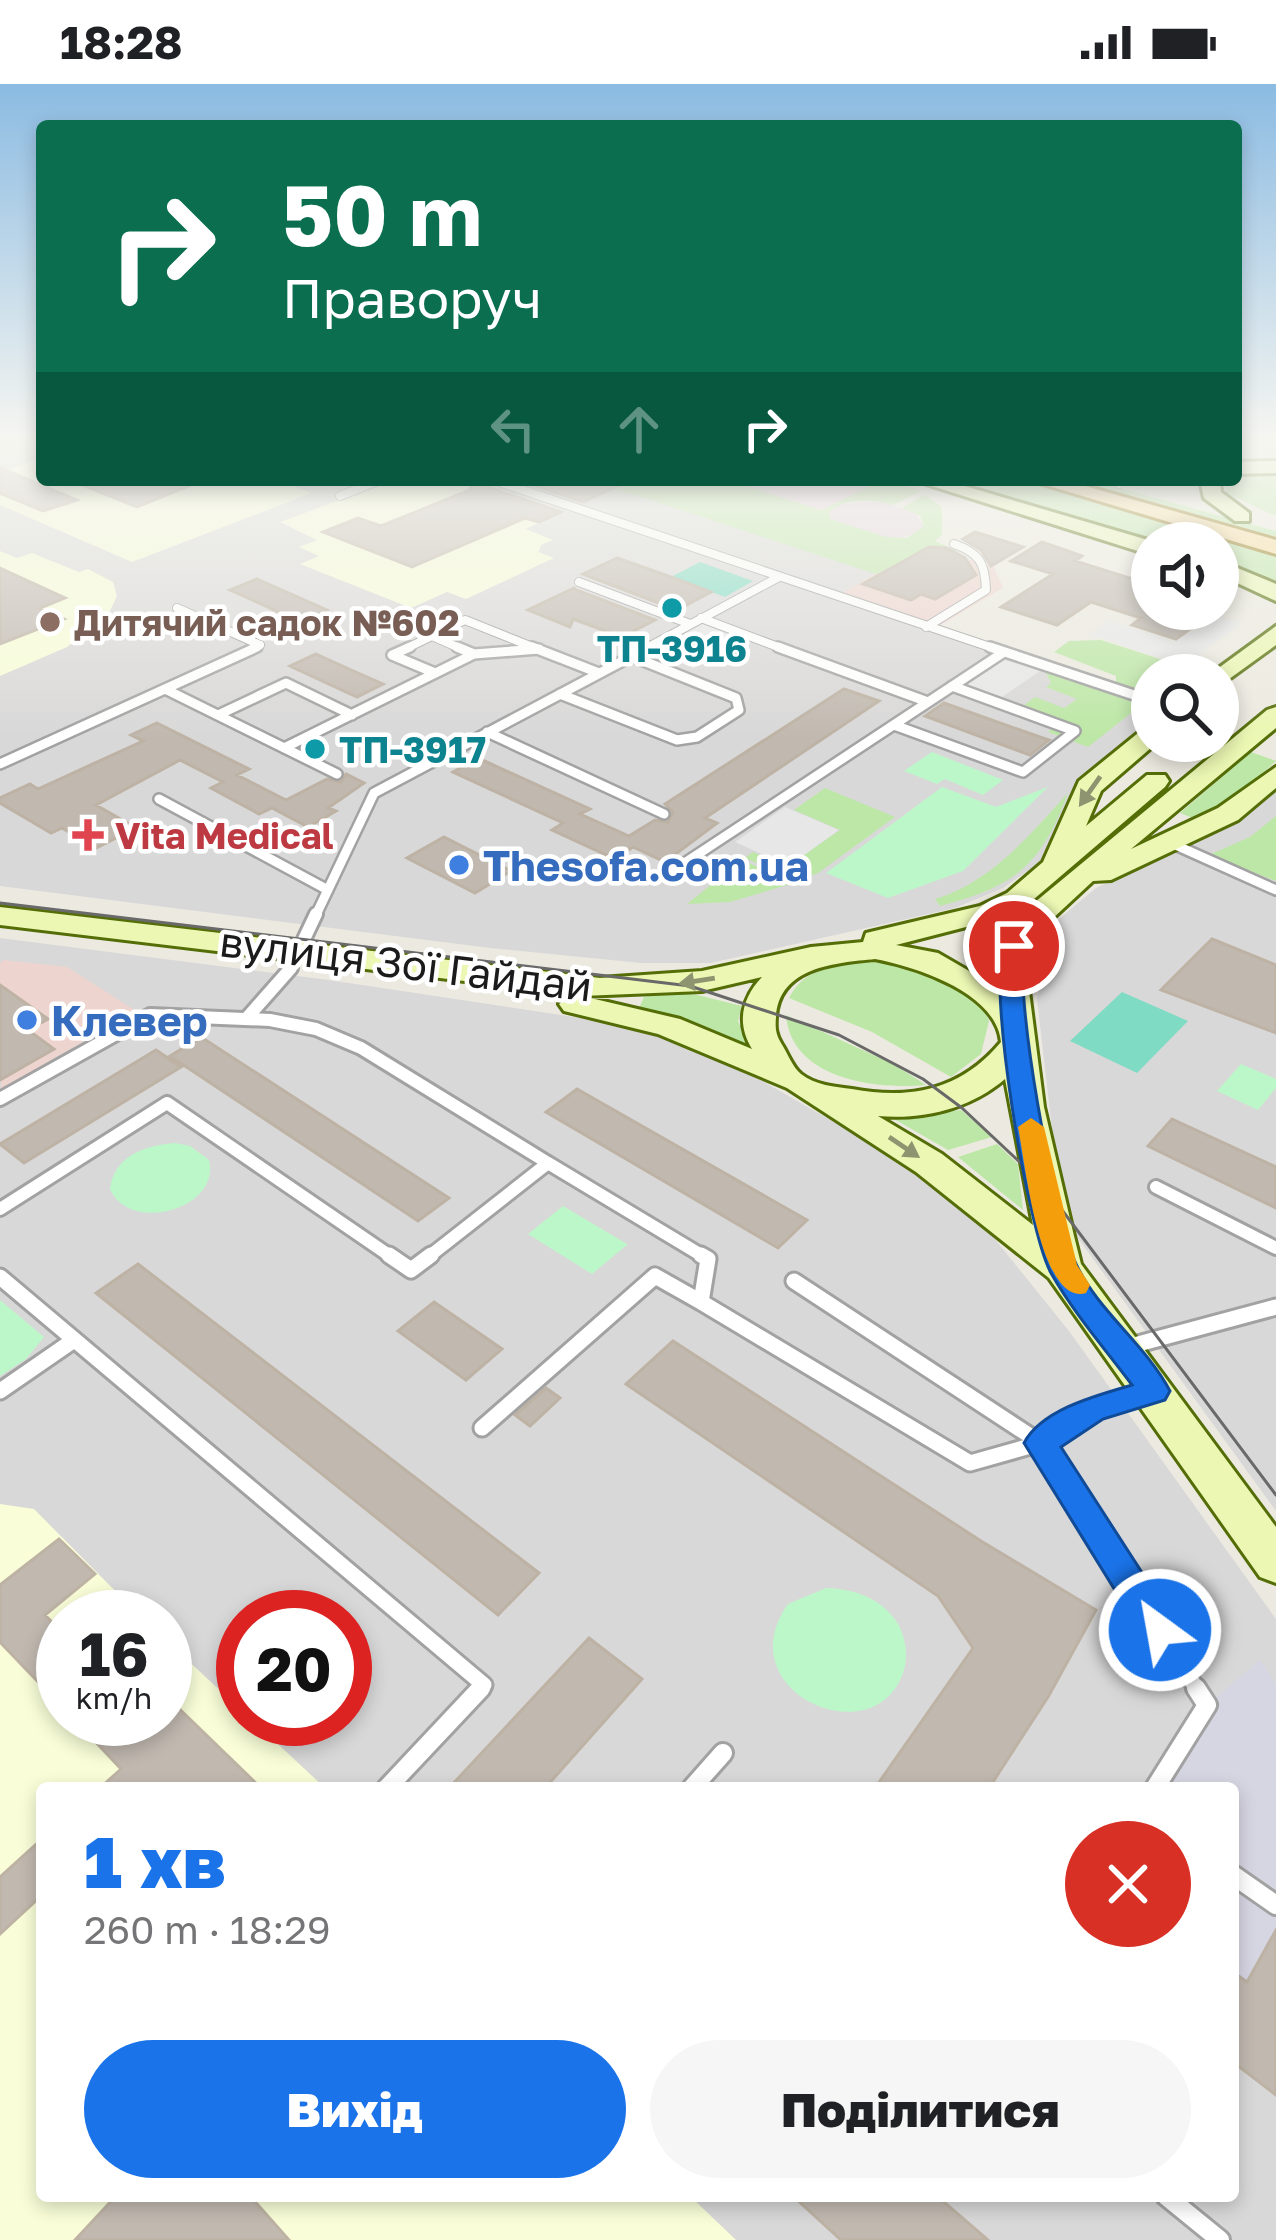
<!DOCTYPE html>
<html lang="uk">
<meta charset="utf-8">
<style>
body{margin:0;font-family:"Golos Text",sans-serif;background:#f6f6f6;color:#202124;height:100vh;display:flex;flex-direction:column;font-size:45px;white-space:nowrap}
*{box-sizing:border-box;margin:0}
p{font-size:39px;color:#757577}
.icon{flex:none;width:66px;height:66px;fill:none;stroke:currentColor;stroke-width:2;stroke-linecap:round;stroke-linejoin:round}
.map{position:relative;flex:1;overflow:hidden}
.sheet{position:absolute;left:36px;top:1698px;width:1203px;height:420px;display:flex;flex-direction:column;background:#fff;border-radius:12px;box-shadow:0 6px 18px #0003}
.sheet>*{flex:none}
.top-card{position:absolute;left:36px;top:36px;width:1206px;height:366px;border-radius:12px;box-shadow:0 6px 18px #0003;background:#0b6e4f;color:#fff;overflow:hidden}
.buttons{position:absolute;left:1131px;top:438px;display:grid;gap:24px}
.buttons a{display:grid;place-items:center;width:108px;height:108px;border-radius:50%;background:#fff;box-shadow:0 6px 18px #0003;font-size:60px}
.speed{position:absolute;left:36px;top:1506px;display:flex;gap:24px;font-size:60px;font-weight:700;text-align:center}
.speed>*{display:grid;place-content:center;width:156px;height:156px;border-radius:50%;background:#fff;box-shadow:0 6px 18px #0003;line-height:1}
.speed small{font-size:30px;font-weight:400}
.speed .limit{border:18px solid #d22;background:#fff;color:#111}
.pin{position:absolute;display:grid;place-items:center;width:102px;height:102px;color:#fff;margin:-51px;border:6px solid #fff;border-radius:50%;box-shadow:0 3px 12px #0007}
.me{position:absolute;width:132px;margin:-66px;rotate:328deg;stroke-linejoin:round;filter:drop-shadow(0 0 9px #0008)}
.turn{display:flex;align-items:center;gap:42px;height:252px;padding:0 48px;font-size:54px}
.turn .icon{width:156px;height:156px;stroke-width:2.5}
.turn b{display:block;font-size:84px;line-height:102px}
.lanes{display:flex;align-items:center;height:114px;padding:0 48px;background:#0003;justify-content:center;gap:60px;direction:ltr}
.lanes .off{opacity:.35}
.round{display:grid;place-items:center;flex:none;width:126px;height:126px;border-radius:63px;background:#f6f6f6}
.head{display:flex;align-items:center;justify-content:space-between;height:204px;padding:0 48px}
h1{font-size:72px;font-weight:800;line-height:90px;color:#1a73e8}
.cta{display:flex;gap:24px;margin-top:auto;padding:24px 48px}
.cta a{flex:1;height:138px;border-radius:72px;background:#1a73e8;color:#fff;font-size:48px;font-weight:800;line-height:138px;text-align:center}
.cta a+a{background:#f6f6f6;color:#202124}
.status{display:flex;justify-content:space-between;align-items:center;height:84px;padding:0 60px;background:#fff;direction:ltr}
.status svg{height:33px;fill:currentColor}
.map>svg:first-child{display:block}
.residential{fill:#d9d8d8;fill-rule:evenodd}
.commercial{fill:#eed4cf}
.industrial{fill:#e5d2df}
.education{fill:#f9fed8}
.grass{fill:#bde7a6}
.park{fill:#bcf7c9}
.pitch{fill:#7fdbc3}
.parking{fill:#e7e7e7}
.plaza{fill:#d6d5e2}
.building{fill:#c1b9b0;stroke:#bdb2a3;stroke-width:3}
.lines{fill:none;stroke-linecap:round;stroke-linejoin:round}
.lane-far4-casing{stroke:#a2a2a2;stroke-width:10}
.lane-far3-casing{stroke:#a2a2a2;stroke-width:14}
.lane-far2-casing{stroke:#a2a2a2;stroke-width:18}
.lane-far1-casing{stroke:#a2a2a2;stroke-width:21}
.lane-casing{stroke:#a2a2a2;stroke-width:24}
.secondary-casing{stroke:#546d07;stroke-width:6}
.primary-casing{stroke:#8e7203;stroke-width:6}
.lane-far4{stroke:#fff;stroke-width:8}
.lane-far3{stroke:#fff;stroke-width:9}
.lane-far2{stroke:#fff;stroke-width:12}
.lane-far1{stroke:#fff;stroke-width:15}
.lane{stroke:#fff;stroke-width:18}
.secondary{fill:#ebf7b3;fill-rule:evenodd}
.primary{fill:#f9dc98;fill-rule:evenodd}
.tram{stroke:#696969;stroke-width:3}
.oneway{fill:#8d946f}
.route{fill:#1a73e8;stroke:#114b97;stroke-width:3}
.slow{fill:#f59e0b}
.culture-dot{fill:#0f9aa8;stroke:#fff;stroke-width:4.5}
.education-dot{fill:#8d6e63;stroke:#fff;stroke-width:4.5}
.health-dot{fill:#e0444e;stroke:#fff;stroke-width:4.5}
.shop-dot{fill:#3f7fe0;stroke:#fff;stroke-width:4.5}
.labels{text-anchor:middle;dominant-baseline:central;stroke-width:9;stroke-linejoin:round;paint-order:stroke}
.far-education-label{font-size:36px;font-weight:bold;fill:#785e54;stroke:#fff;text-anchor:start}
.far-culture-label{font-size:36px;font-weight:bold;fill:#0d838f;stroke:#fff}
.far-health-label{font-size:36px;font-weight:bold;fill:#be3a42;stroke:#fff;text-anchor:start}
.shop-label{font-size:42px;font-weight:bold;fill:#366cbe;stroke:#fff;text-anchor:start}
.street-label{font-size:42px;fill:#1b1b1b;stroke:#fff}
</style>
<div class="status"><b>18:28</b><svg viewBox="0 0 49 12"><path d="M0 12V9h3v3zM5 12V6h3v6zM10 12V3h3v9zM15 12V0h3v12zM26 1h20v11H26zM47 4h2v5h-2z"/></svg></div>
<div class="map">
<svg width="1276" height="2156" viewBox="0 0 1276 2156">
<rect width="100%" height="100%" fill="#eceae0"/>
<path class="residential" d="M0,354H42V396H728L926,462L844,510L1152,614V636L1089,687L1070,717L1056,759L1036,781L1003,804L955,824L711,879H641L490,864L0,802Z
M1276,705V1427L1062,1132L1037,915L1048,854L1060,834L1096,804L1250,729Z
M0,854L329,896L640,943L733,980L893,1072L974,1129L1069,1247L1276,1535V2156H0ZM63,1533H165V1635H63ZM243,1533H345V1635H243ZM42,1704H1233V2112H42Z"/>
<path class="commercial" d="M926,462L994,483L1003,504L939,542L842,509Z
M4,876L67,883L136,927L1,1005L0,879Z"/>
<path class="industrial" d="M728,396H861L874,400L821,426Z
M878,417L914,428L924,442L922,448L896,455L830,435L829,428L837,421Z"/>
<path class="education" d="M42,374V396H277L312,409L132,478L0,421V388Z
M455,396L555,431L526,445L553,456L541,461L539,468L554,474L466,515L447,508L411,524L300,480L319,472L299,463L317,456L280,438L380,401Z
M0,467L17,474L32,469L79,488L88,485L113,498L117,512L109,529L67,563L0,592Z
M0,1420L34,1425L141,1533H63V1635H165V1555L243,1628V1635H251L325,1704H42V2112H690L736,2156H0Z"/>
<path class="grass" d="M1276,388V432L1226,409V403L1242,391Z
M589,396H728L821,426L873,401L861,396H883L921,407L893,421C872,415 846,413 829,428L830,435L886,453L907,454L924,442L920,432L902,424L924,411L942,423V451L935,457L958,468L912,473L876,490Z
M945,396H1022L1276,468V499L1218,477V459H1162Z
M1060,396H1091L1276,447V457Z
M1101,556L1188,584L1178,591H1152L1151,611L1116,600V592L1054,568L1069,557Z
M1045,587L1138,619L1140,622L1088,663L1048,648L1059,639L1020,624L1035,613L1064,624L1077,615L1046,603L1051,599Z
M1251,668L1276,677L1237,713L1200,737L1180,729Z
M825,704L895,733L818,789L798,797L745,774L753,768L786,783L840,746L794,726Z
M1068,709C1041,782 1015,802 940,822L935,815C991,798 1029,752 1068,709Z
M1276,732V797L1209,771L1250,753Z
M742,776L794,799L730,818L687,820Z
M867,875C909,876 973,894 989,937L981,970L951,993L872,948L789,914C804,884 837,879 867,875Z
M681,907L742,922L738,937L750,962L638,926L644,913Z
M786,931L895,981L926,1001C876,1006 791,995 786,931Z
M961,1026L992,1053L948,1066L894,1035Z
M997,1060L1018,1080L1023,1126L958,1073Z"/>
<path class="park" d="M932,668L1003,696L983,711L945,695L937,700L904,687Z
M942,703L996,723L1048,703L963,787L888,814L826,789Z
M1241,980L1276,995V1004L1258,1026L1217,1007Z
M175,1059L190,1062L209,1076C221,1126 129,1150 110,1105C114,1072 145,1061 175,1059Z
M563,1122L627,1160H628L592,1190L528,1150Z
M0,1216L44,1253L26,1275L0,1292Z
M826,1504C855,1505 882,1514 898,1540C907,1556 909,1577 901,1594C868,1670 727,1606 788,1520Z"/>
<path class="pitch" d="M700,478L753,497L725,513L671,493Z
M1122,908L1188,937L1137,989L1070,957Z"/>
<path class="parking" d="M1214,530L1241,539L1184,582L1089,550L1109,536L1176,558Z
M705,538L748,553L694,584L652,568Z
M1003,574L1040,587L999,615L962,601Z
M785,723L839,746L789,782L735,758Z"/>
<path class="plaza" d="M1260,1576L1276,1600V1875L1247,1898L1233,1888V1704H1155L1207,1621Z"/>
<path class="building" d="M0,384L77,416L43,427L0,409Z
M203,396L137,423L72,397L73,396Z
M471,396H485L490,404L561,428L539,438L525,434L412,483L323,448L358,434L381,442L470,406Z
M519,396H630L583,418Z
M975,448L1023,463L991,482L981,466L963,455Z
M1042,458L1082,472L1075,477L1152,501V527L1218,525L1176,555L1132,541L1141,534L1091,518L1057,541L1001,523L1053,490L1011,477Z
M929,463L947,464L965,474L976,491L935,515L921,510L911,516L863,500Z
M617,474L671,493L711,508L677,526L583,490Z
M0,484L65,514L40,524L64,535L0,560Z
M257,495L327,526L301,538L230,506Z
M574,504L576,506L655,536L622,553L573,535L570,543L528,526Z
M316,570L349,585L383,600L357,613L290,582Z
M844,605L879,617L705,734L717,739L665,778L633,763L615,775L552,746L563,739L453,688L478,674L590,725L580,730L629,752L655,736L668,738L673,728L665,720Z
M944,619L1000,639L1049,656L1030,671L925,632Z
M157,639L249,685L237,691L286,716L327,695L341,698L346,690L364,699L328,724L336,727L308,743L272,724L259,730L211,704L223,698L180,676L96,721L136,744L96,764L62,744L51,749L0,719V714L30,700L38,705L143,657L131,651Z
M444,753L511,787L475,809L407,774Z
M1212,855L1276,881V949L1161,906Z
M0,901L48,935L28,946L54,965L0,996Z
M201,953L449,1114L418,1137L170,972Z
M156,966L181,983L24,1079L0,1060Z
M577,1005L807,1136L778,1164L546,1028Z
M1172,1035L1276,1083V1124L1148,1062Z
M138,1180L539,1489L498,1531L96,1209Z
M434,1218L502,1265L466,1296L398,1247Z
M673,1257L981,1457L1096,1526L1048,1613L989,1704H875L973,1564L938,1512L626,1300Z
M546,1304L560,1314L530,1342L515,1331Z
M59,1455L95,1490L45,1531L63,1549V1624L0,1558V1501Z
M589,1554L642,1595L545,1704H449Z
M165,1611L261,1704H100L121,1685L74,1635H165Z
M42,1755V1811L0,1850V1793Z
M1276,1846V2011L1233,1978V1888L1247,1898Z
M116,2112H250L289,2156H75Z
M793,2112H937L988,2156H841Z"/>
<g class="lines">
<defs>
<path id="lane-far4" d="M493,396L999,566
M1116,396L1119,400
M340,412L380,396
M579,498L690,540
M177,524L260,561
M701,534L786,566
M926,543L986,506C985,479 980,469 954,460
M432,552L464,566
M250,566L260,561
M403,566L465,536L540,566
M532,566L539,565
M643,566L779,493"/>
<path id="lane-far3" d="M410,563L392,571L435,589
M457,563L474,570
M532,563L599,589
M778,563L928,618
M990,563L1152,617
M165,605L337,690
M560,610L677,656L697,653L739,626L736,614L631,572
M218,631L286,599L352,631
M894,641L1023,688L1075,647L952,602
M487,648L664,730
M284,664L474,570L539,565
M0,680L257,563
M159,715L328,806
M1171,759L1276,806
M680,782L1004,568
M315,833L374,709L649,563"/>
<path id="lane-far2" d="M298,868L316,830
M246,935L291,884
M0,1015L150,931L270,936L316,945L361,964L548,1079L427,1174
M548,1079L706,1174
M1156,1103L1276,1164
M0,1125L167,1019L393,1174"/>
<path id="lane-far1" d="M389,1171L411,1186L431,1171
M701,1171L708,1175L701,1218L970,1379L1041,1359L1092,1326L1148,1308
M0,1193L484,1601L479,1607
M794,1197L1041,1359L1198,1607
M1127,1263L1276,1223
M0,1307L74,1256
M482,1344L655,1192L701,1218"/>
<path id="lane" d="M387,1704L481,1604
M692,1704L723,1669
M1155,1704L1207,1621L1196,1604
M1233,1791L1276,1821
M1166,2112L1220,2156"/>
<path id="secondary" d="M1276,377V389L1236,390V378Z
M913,396H944L1158,459H1152V470L1144,469Z
M1200,396H1220L1221,408L1249,429V437H1235L1204,414Z
M1218,476L1276,500V517L1218,490Z
M1276,542V561L1218,603V591H1209Z
M1276,623V644L1131,765L1218,724L1276,683V704L1238,736L1111,796L1093,797L1037,849L1025,876L1044,1023L1074,1152L1081,1180L1276,1443V1499L1260,1493L1049,1194L916,1088L787,1004L658,950L564,927L559,920L573,910L0,841V823L600,894L702,887L811,863L863,858L866,849L980,822L1007,809L1043,778L1079,697L1143,645L1152,642V657H1159L1101,707L1086,742L1147,691H1165L1169,697L1165,703L1027,821L1001,834L896,861L938,869L995,902L996,869L1023,828L1267,626ZM875,875C916,883 996,908 1001,958C961,1006 911,1016 852,1005C835,1003 815,1001 801,990C793,984 787,968 781,959C776,950 775,945 776,933C779,883 835,879 875,875ZM762,893C742,914 736,939 752,965L680,935L582,912L702,907ZM1005,995L1033,1141L942,1070L878,1032C923,1036 970,1025 1005,995Z"/>
<path id="primary" d="M1029,396H1064L1276,456V470Z"/>
</defs>
<use href="#lane-far4" class="lane-far4-casing"/>
<use href="#lane-far3" class="lane-far3-casing"/>
<use href="#lane-far2" class="lane-far2-casing"/>
<use href="#lane-far1" class="lane-far1-casing"/>
<use href="#lane" class="lane-casing"/>
<use href="#secondary" class="secondary-casing"/>
<use href="#primary" class="primary-casing"/>
<use href="#lane-far4" class="lane-far4"/>
<use href="#lane-far3" class="lane-far3"/>
<use href="#lane-far2" class="lane-far2"/>
<use href="#lane-far1" class="lane-far1"/>
<use href="#lane" class="lane"/>
<use href="#secondary" class="secondary"/>
<use href="#primary" class="primary"/>
<path class="tram" d="M0,819L690,902L839,951L923,995L962,1024L1041,1098L1276,1411"/>
</g>
<defs><path id="oneway-solid" d="M-6-.8H1V-3.2L6.5 0L1 3.2V.8H-6Z" transform="scale(3)"/></defs>
<g class="oneway">
<use href="#oneway-solid" transform="translate(1090 707) rotate(125)"/>
<use href="#oneway-solid" transform="translate(697 897) rotate(171)"/>
<use href="#oneway-solid" transform="translate(904 1063) rotate(34)"/>
</g>
<linearGradient id="sky" x2="0" y2="1"><stop stop-color="#8bbbe2"/><stop offset="0.54" stop-color="#f6f6f1"/><stop offset="1" stop-color="#f6f6f1" stop-opacity="0"/></linearGradient>
<rect width="1276" height="655" fill="url(#sky)"/>
<path class="route" d="M1014,855L1025,862C1012,904 1055,1136 1076,1180C1098,1227 1146,1261 1170,1307L1165,1316L1103,1335L1061,1363L1172,1535L1177,1546L1172,1558L1160,1563L1147,1558L1024,1359C1042,1325 1098,1311 1132,1301C1105,1265 1073,1228 1051,1189C1028,1148 985,894 1005,857Z"/>
<path class="slow" d="M1031,1034L1044,1043L1077,1181L1090,1201L1086,1209C1040,1223 1025,1077 1018,1043Z"/>
<g class="culture-dot">
<circle cx="672" cy="524" r="12"/>
<circle cx="315" cy="665" r="12"/>
</g>
<circle class="education-dot" cx="50" cy="538" r="12"/>
<path class="health-dot" d="M82 733h12v12h12v12h-12v12h-12v-12h-12v-12h12z"/>
<g class="shop-dot">
<circle cx="459" cy="781" r="12"/>
<circle cx="27" cy="936" r="12"/>
</g>
<g class="labels">
<g class="far-education-label">
<text x="74" y="538">Дитячий садок №602</text>
</g>
<g class="far-culture-label">
<text x="672" y="564">ТП-3916</text>
<text x="339" y="665" text-anchor="start">ТП-3917</text>
</g>
<g class="far-health-label">
<text x="115" y="751">Vita Medical</text>
</g>
<g class="shop-label">
<text x="483" y="781">Thesofa.com.ua</text>
<text x="51" y="936">Клевер</text>
</g>
<g class="street-label">
<text transform="translate(406 879) rotate(7)">вулиця Зої Гайдай</text>
</g>
</g>
</svg>
<div class="buttons">
<a><svg class="icon" aria-label="sound" viewBox="0 0 24 24"><path d="M4 9h4l5-4v14l-5-4H4zM17 9q2 3 0 6"/></svg></a>
<a><svg class="icon" aria-label="search" viewBox="0 0 24 24"><circle cx="10" cy="10" r="6"/><path d="M15 15l6 6"/></svg></a>
</div>
<div class="speed"><div>16<small>km/h</small></div><div class="limit">20</div></div>
<div class="pin" style="left:1014px;top:862px;background:#d93025"><svg class="icon" aria-label="arrive" viewBox="0 0 24 24"><path d="M6 21V4h12l-3 4 3 4H6"/></svg></div>
<svg class="me" style="left:1160px;top:1546px" viewBox="-20 -20 40 40"><circle r="17" fill="#1a73e8" stroke="#fff" stroke-width="3"/><path d="M0-11L8 9 0 5-8 9z" fill="#fff"/></svg>
<div class="top-card">
<div class="turn"><svg class="icon" aria-label="right" viewBox="0 0 24 24"><path d="M7 20v-9h11M14 6l5 5-5 5"/></svg><div><b>50 m</b>Праворуч</div></div>
<div class="lanes"><svg class="icon off" aria-label="left" viewBox="0 0 24 24"><path d="M17 20v-9H6M10 6l-5 5 5 5"/></svg><svg class="icon off" aria-label="ahead" viewBox="0 0 24 24"><path d="M12 20V5M6 11l6-6 6 6"/></svg><svg class="icon" aria-label="right" viewBox="0 0 24 24"><path d="M7 20v-9h11M14 6l5 5-5 5"/></svg></div>
</div>
<section class="sheet">
<div class="head"><div><h1>1 хв</h1><p>260 m · 18:29</p></div><a class="round" style="background:#d93025;color:#fff"><svg class="icon" aria-label="close" viewBox="0 0 24 24"><path d="M6 6l12 12M18 6L6 18"/></svg></a></div>
<div class="cta"><a>Вихід</a><a>Поділитися</a></div>
</section>
</div>
